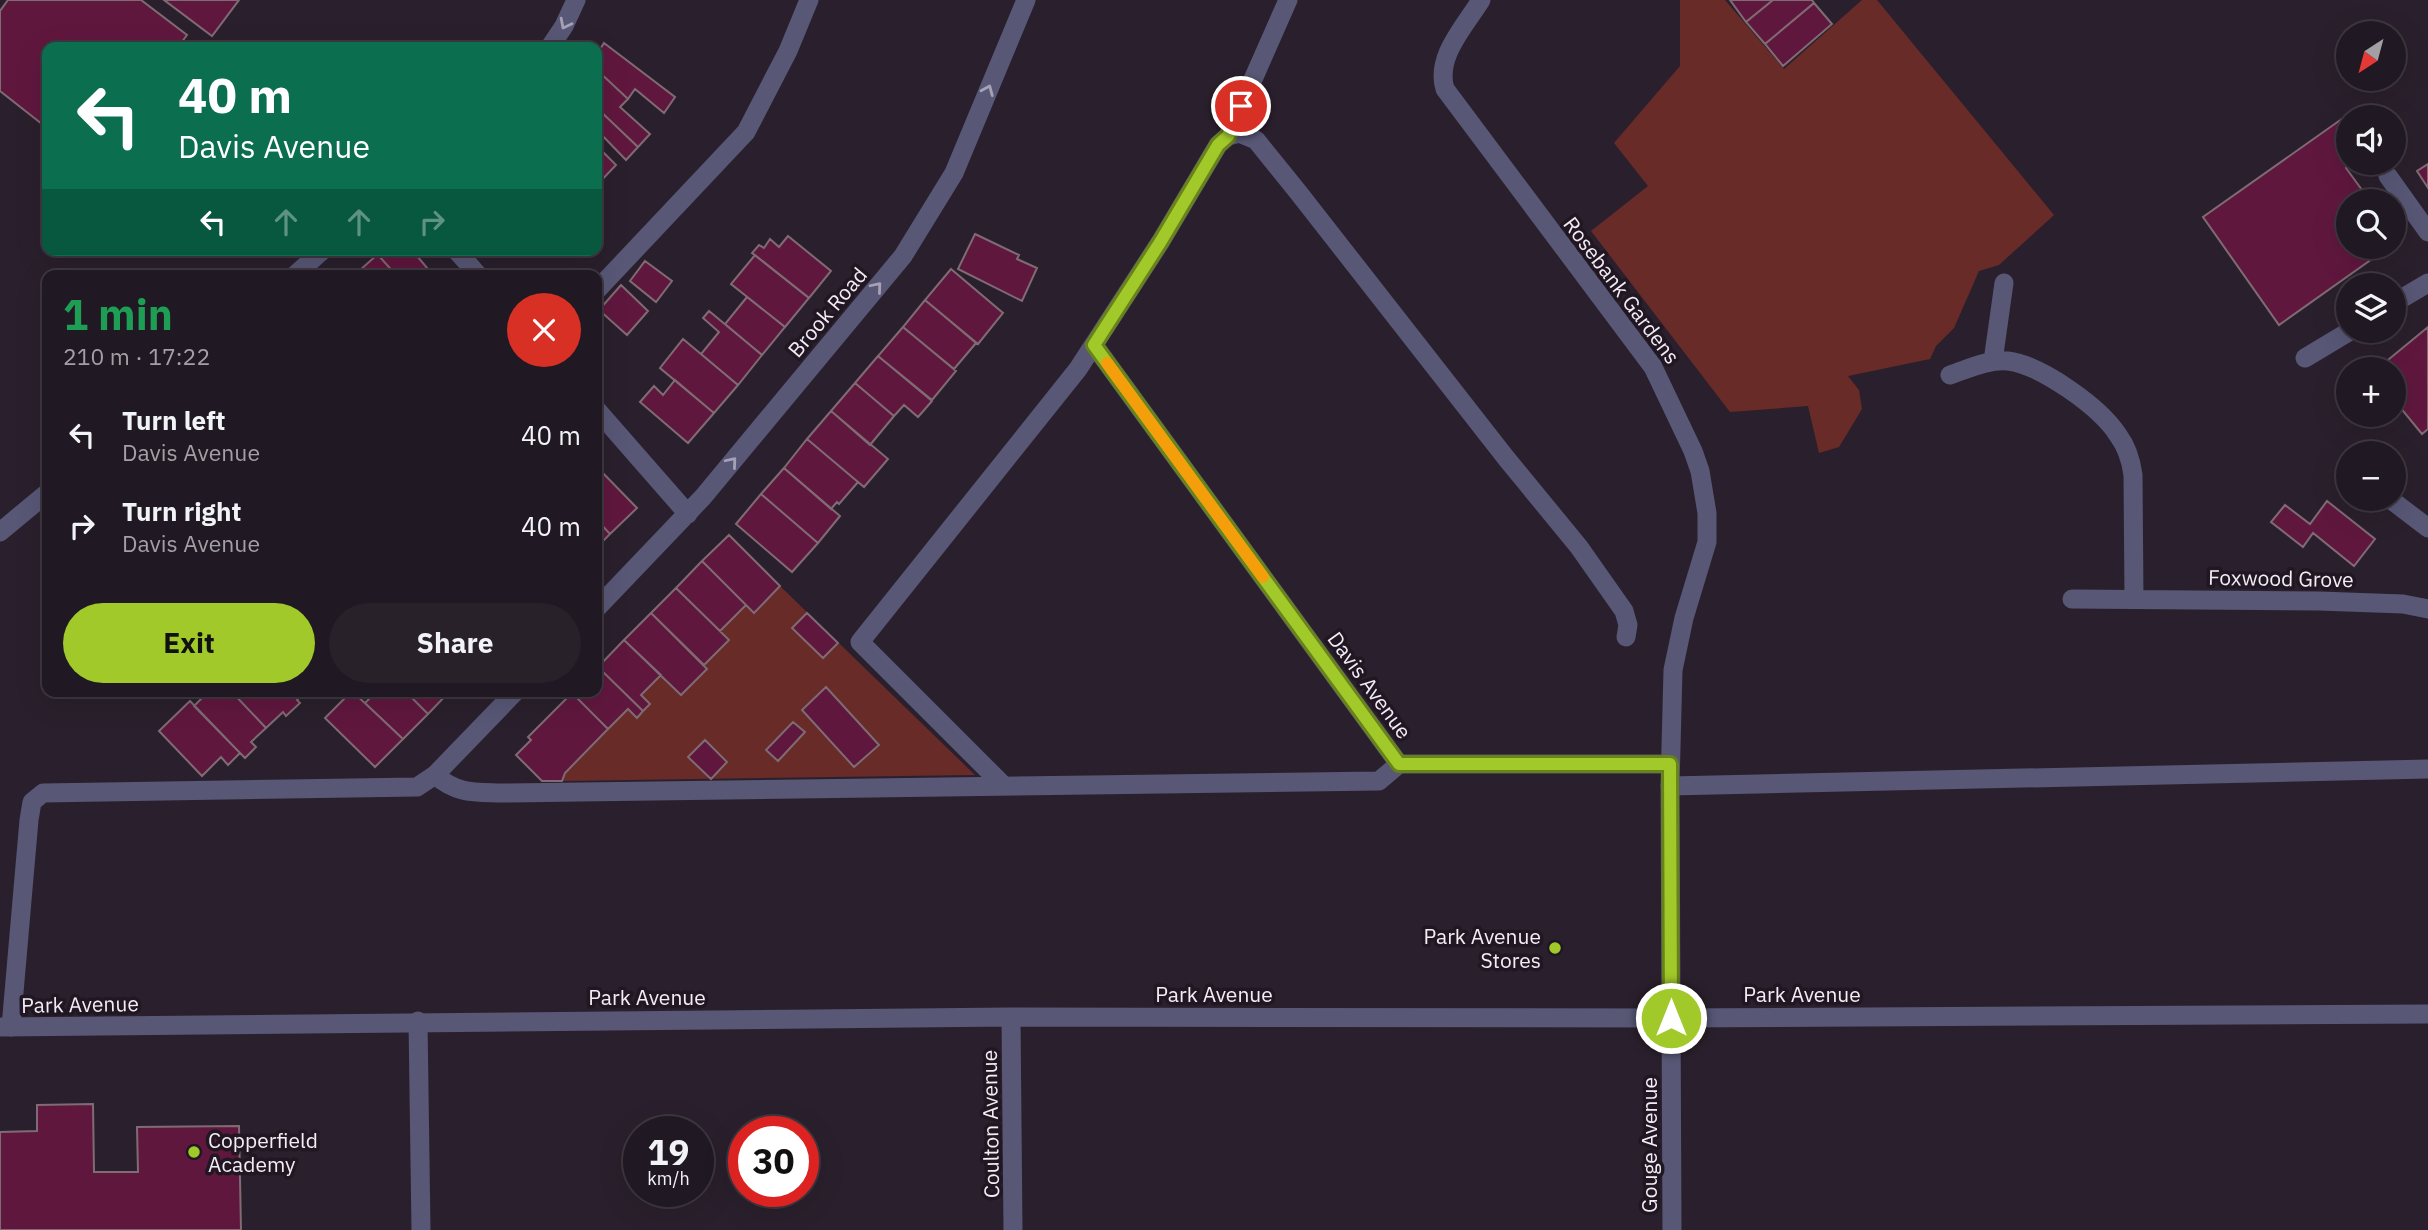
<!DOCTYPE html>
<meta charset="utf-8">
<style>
body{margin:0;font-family:"IBM Plex Sans",sans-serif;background:#28212a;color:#f1f3f6;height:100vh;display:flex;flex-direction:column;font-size:26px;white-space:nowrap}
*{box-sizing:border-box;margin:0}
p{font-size:23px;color:#a2a0a5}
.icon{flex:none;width:38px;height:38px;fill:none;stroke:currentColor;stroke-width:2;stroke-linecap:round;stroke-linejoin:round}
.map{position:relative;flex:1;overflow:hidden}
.details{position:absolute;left:42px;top:270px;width:560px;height:427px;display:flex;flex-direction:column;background:#201822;border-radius:14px;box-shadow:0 7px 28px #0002,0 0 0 2px #3d3740}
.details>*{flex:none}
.hud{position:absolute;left:42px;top:42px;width:560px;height:214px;border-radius:14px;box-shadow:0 7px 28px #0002,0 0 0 2px #3d3740;background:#0b6e4f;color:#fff;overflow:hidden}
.needle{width:46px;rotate:216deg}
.buttons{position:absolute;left:2336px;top:21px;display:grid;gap:14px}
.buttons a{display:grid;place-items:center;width:70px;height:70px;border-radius:50%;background:#201822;box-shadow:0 7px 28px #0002,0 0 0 2px #3d3740;font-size:35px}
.speed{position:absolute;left:623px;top:1116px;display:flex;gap:14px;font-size:35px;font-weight:700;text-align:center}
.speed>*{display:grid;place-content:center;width:91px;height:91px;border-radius:50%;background:#201822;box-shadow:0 7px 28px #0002,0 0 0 2px #3d3740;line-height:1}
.speed small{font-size:18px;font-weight:400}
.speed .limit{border:10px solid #d22;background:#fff;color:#111}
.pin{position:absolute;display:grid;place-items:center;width:60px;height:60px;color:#fff;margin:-30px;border:4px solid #fff;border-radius:50%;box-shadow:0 2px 7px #0007}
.me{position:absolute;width:77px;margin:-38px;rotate:0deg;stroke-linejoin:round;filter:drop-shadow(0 0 5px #0008)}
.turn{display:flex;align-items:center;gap:24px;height:147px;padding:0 21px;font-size:32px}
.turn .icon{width:91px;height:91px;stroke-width:2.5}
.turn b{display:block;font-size:49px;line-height:60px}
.lanes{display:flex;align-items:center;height:66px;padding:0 21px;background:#0003;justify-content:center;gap:35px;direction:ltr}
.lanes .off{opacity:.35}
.round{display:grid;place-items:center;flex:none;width:74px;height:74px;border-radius:37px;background:#28212a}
.overview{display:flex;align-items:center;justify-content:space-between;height:119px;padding:0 21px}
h1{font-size:42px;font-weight:700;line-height:52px;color:#1e9e55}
.button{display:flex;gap:14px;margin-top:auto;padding:14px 21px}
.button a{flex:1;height:80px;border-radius:42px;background:#a1c92a;color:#111;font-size:28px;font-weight:700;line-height:80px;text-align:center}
.button a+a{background:#28212a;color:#f1f3f6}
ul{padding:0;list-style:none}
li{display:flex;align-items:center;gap:21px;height:91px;padding:0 21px}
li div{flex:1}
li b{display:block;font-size:26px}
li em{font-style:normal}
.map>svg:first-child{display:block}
.green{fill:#682b28}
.building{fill:#60173e;stroke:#7f6b73;stroke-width:2}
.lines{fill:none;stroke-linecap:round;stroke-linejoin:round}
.service{stroke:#585776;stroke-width:19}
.minor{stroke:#585776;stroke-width:19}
.oneway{stroke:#a6a2b6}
.route-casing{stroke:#69831b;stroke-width:18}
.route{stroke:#a1c92a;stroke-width:12}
.slow{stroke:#f59e0b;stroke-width:12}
.poi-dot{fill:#a1c92a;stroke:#201723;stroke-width:2.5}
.labels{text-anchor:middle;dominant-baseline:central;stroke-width:7;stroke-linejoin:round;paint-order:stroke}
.street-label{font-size:21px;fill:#f3ecf5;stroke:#201723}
.poi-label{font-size:21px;fill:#f3ecf5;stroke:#201723;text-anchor:end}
</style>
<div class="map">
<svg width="2428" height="1230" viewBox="0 0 2428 1230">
<rect width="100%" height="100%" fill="#2a202d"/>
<path class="green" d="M1680,0H1725L1784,69L1862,0H1877L2054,215L1999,265L1979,271L1954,328L1936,346L1930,359L1848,376L1859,390L1862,409L1839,447L1819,453L1808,406L1730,412L1591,231L1648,186L1614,143L1680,66Z
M780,586L975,775L562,781L565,773L628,709L637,717L650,704L641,695L661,675L682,695L707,669L704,665L728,640L720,631L746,605L754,612Z"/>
<path class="building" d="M8,0H141L187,35L178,47H47V128L0,91V11Z
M164,0H239L212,36Z
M1730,0H1773L1746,22Z
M1773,0H1812L1814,3L1765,44L1746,22Z
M1814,3L1832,24L1783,66L1765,44Z
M604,43L675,97L664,113L635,89L628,99L597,70V54Z
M597,70L628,99L620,107L650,134L638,147L597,108Z
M597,108L638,147L626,160L597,130Z
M2346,116L2348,118V163H2352L2346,168L2370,201H2348V247H2389L2279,325L2203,217Z
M597,146L616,165L597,185Z
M2428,164V188L2417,171Z
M975,234L1019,255L1017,259L1037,268L1022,301L958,269Z
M788,236L831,271L809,298L752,253L759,245L764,248L770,239L779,247Z
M386,250H412L433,275H396L379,256Z
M378,254L379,256L396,275H364L360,270Z
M755,255L809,298L785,327L731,284Z
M645,261L672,281L656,302L630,281Z
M951,269L1003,313L978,344L925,300Z
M621,285L648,311L627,335L599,310Z
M747,297L785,327L762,355L725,324Z
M925,300L976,343L954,369L903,327Z
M709,311L762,355L738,385L701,354L719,332L703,318Z
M903,327L956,371L932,400L878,356Z
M2428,327V429L2422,434L2394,400V369H2377Z
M683,339L738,385L714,413L660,368Z
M878,356L932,401L918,417L904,405L894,416L855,383Z
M675,380L714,413L688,443L640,402L654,386L663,395Z
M855,383L894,416L870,445L831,411Z
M831,411L888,459L864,487L807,439Z
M807,439L858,482L839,504L837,502L831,509L784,468Z
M597,467L637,508L610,534L597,520Z
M784,468L840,516L818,543L761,494Z
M761,494L818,543L792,572L736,524Z
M2327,501L2375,539L2354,566L2313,533L2303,547L2271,522L2285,505L2310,524Z
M597,520L610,534L597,547Z
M729,535L780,586L754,613L702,561Z
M702,561L746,605L720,631L676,588Z
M676,588L729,640L704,665L651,613Z
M651,613L707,669L681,695L624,640Z
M807,613L838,643L823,658L792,628Z
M624,640L661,675L641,695L650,704L643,711L598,667Z
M598,667L643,711L637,718L628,709L608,729L572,693L574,691H597Z
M826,687L879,745L854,767L802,710Z
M209,691H231L266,728L251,742L256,747L245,758L194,706Z
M231,691H305L297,700L300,703L286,716L283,712L266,728Z
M352,691L403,739L375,767L325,718Z
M377,691H405L428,714L403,739L365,703Z
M405,691H450L428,714Z
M572,693L608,729L565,773L562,781H542L516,755L531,740L528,737Z
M190,701L240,753L228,765L221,757L202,776L159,731Z
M793,722L805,732L778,761L766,750Z
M705,740L727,762L711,779L688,757Z
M93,1104L94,1172H138L137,1127L239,1126L241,1230H0V1132L37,1131V1105Z"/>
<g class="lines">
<path class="service" d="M1228,136L1239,133L1256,140L1298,192L1506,458L1579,547L1624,611L1628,625L1626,637
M2388,176L2428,232
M597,290L746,132L788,51L809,0
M2394,303L2428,283
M2305,358L2350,331
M2390,499L2428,528
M1002,784L860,642L1078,369L1161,241L1218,145L1228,136L1288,0
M1670,786L2428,769
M418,1021L421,1230
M11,1027L29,820L32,802L43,793L417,787L435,775C457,794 474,792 501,793L1379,781L1399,764"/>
<path class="minor" d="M1481,0C1465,26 1435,57 1445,89L1653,367L1693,451L1700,471L1707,513V542L1684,618L1673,670L1670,786L1672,1230
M550,47L564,26L576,0
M456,250L478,275
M295,275L323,250
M1094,345L1399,764H1670
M1993,361L2004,283
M1950,375C1968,369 1989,359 2008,361C2041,365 2100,407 2118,435C2127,447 2131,460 2133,475L2134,599
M597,410L688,514
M0,532L47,493
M2072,599L2319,601L2403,604L2428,609
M597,608L703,497L903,256L954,173L1026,0
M435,775L516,691
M1011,1017L1013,1230
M0,1027L1011,1017L1671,1018L2428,1014"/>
</g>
<defs><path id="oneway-chevron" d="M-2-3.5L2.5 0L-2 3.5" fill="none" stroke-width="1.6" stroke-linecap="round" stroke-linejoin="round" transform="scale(1.75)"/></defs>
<g class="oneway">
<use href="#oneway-chevron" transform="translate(565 24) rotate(117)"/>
<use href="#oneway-chevron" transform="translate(988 90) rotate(-67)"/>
<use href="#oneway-chevron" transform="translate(877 287) rotate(-50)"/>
<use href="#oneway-chevron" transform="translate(732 462) rotate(-50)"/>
</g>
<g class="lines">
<defs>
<path id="route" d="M1241,106L1228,136L1218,145L1161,241L1094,345L1399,764H1670L1671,1018"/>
</defs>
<use href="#route" class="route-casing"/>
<use href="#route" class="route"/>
<path class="slow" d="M1107,363L1263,577"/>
</g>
<g class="poi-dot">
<circle cx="1555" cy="948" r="7"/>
<circle cx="194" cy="1152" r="7"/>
</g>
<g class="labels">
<g class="street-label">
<text transform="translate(1622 290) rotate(53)">Rosebank Gardens</text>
<text transform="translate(827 312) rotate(-50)">Brook Road</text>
<text transform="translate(2281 578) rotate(1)">Foxwood Grove</text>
<text transform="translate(1370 685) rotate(54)">Davis Avenue</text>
<text x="1214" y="994">Park Avenue</text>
<text x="1802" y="994">Park Avenue</text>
<text x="647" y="997">Park Avenue</text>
<text transform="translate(80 1004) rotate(-1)">Park Avenue</text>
<text transform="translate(990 1124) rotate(-91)">Coulton Avenue</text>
<text transform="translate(1649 1145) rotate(-90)">Gouge Avenue</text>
</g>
<g class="poi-label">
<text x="1541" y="936">Park Avenue<tspan x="1541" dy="24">Stores</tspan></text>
<text x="208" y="1140" text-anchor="start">Copperfield<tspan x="208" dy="24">Academy</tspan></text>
</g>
</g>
</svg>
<div class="buttons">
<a><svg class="needle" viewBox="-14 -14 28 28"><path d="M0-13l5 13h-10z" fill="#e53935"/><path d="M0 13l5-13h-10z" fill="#a2a0a5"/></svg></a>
<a><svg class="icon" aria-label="sound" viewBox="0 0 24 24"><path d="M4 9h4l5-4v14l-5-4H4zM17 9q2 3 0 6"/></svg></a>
<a><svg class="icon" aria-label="search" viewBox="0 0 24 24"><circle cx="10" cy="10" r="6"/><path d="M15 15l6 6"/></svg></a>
<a><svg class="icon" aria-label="layers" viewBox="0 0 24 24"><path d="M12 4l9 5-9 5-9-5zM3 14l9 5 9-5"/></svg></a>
<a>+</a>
<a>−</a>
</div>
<div class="speed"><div>19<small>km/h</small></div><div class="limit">30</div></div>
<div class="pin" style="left:1241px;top:106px;background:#d93025"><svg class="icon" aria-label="arrive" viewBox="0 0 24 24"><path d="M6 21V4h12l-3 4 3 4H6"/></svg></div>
<svg class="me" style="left:1671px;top:1018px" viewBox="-20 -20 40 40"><circle r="17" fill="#a1c92a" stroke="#fff" stroke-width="3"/><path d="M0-11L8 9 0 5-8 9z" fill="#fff"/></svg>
<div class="hud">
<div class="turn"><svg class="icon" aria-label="left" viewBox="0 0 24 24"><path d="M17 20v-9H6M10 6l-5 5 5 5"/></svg><div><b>40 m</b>Davis Avenue</div></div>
<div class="lanes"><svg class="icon" aria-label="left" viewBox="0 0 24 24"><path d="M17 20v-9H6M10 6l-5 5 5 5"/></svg><svg class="icon off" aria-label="ahead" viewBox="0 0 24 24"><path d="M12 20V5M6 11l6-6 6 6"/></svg><svg class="icon off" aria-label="ahead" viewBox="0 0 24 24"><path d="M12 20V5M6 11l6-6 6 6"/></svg><svg class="icon off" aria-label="right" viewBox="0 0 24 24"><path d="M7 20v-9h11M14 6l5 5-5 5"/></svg></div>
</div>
<section class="details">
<div class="overview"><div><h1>1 min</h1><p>210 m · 17:22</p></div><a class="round" style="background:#d93025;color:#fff"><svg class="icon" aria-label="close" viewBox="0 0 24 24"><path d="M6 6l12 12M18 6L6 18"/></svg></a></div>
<ul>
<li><svg class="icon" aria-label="left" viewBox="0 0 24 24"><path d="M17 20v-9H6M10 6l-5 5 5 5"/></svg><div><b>Turn left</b><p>Davis Avenue</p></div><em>40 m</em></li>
<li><svg class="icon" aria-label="right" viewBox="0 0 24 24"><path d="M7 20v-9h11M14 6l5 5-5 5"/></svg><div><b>Turn right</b><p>Davis Avenue</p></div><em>40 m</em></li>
</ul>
<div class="button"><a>Exit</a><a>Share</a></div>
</section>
</div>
